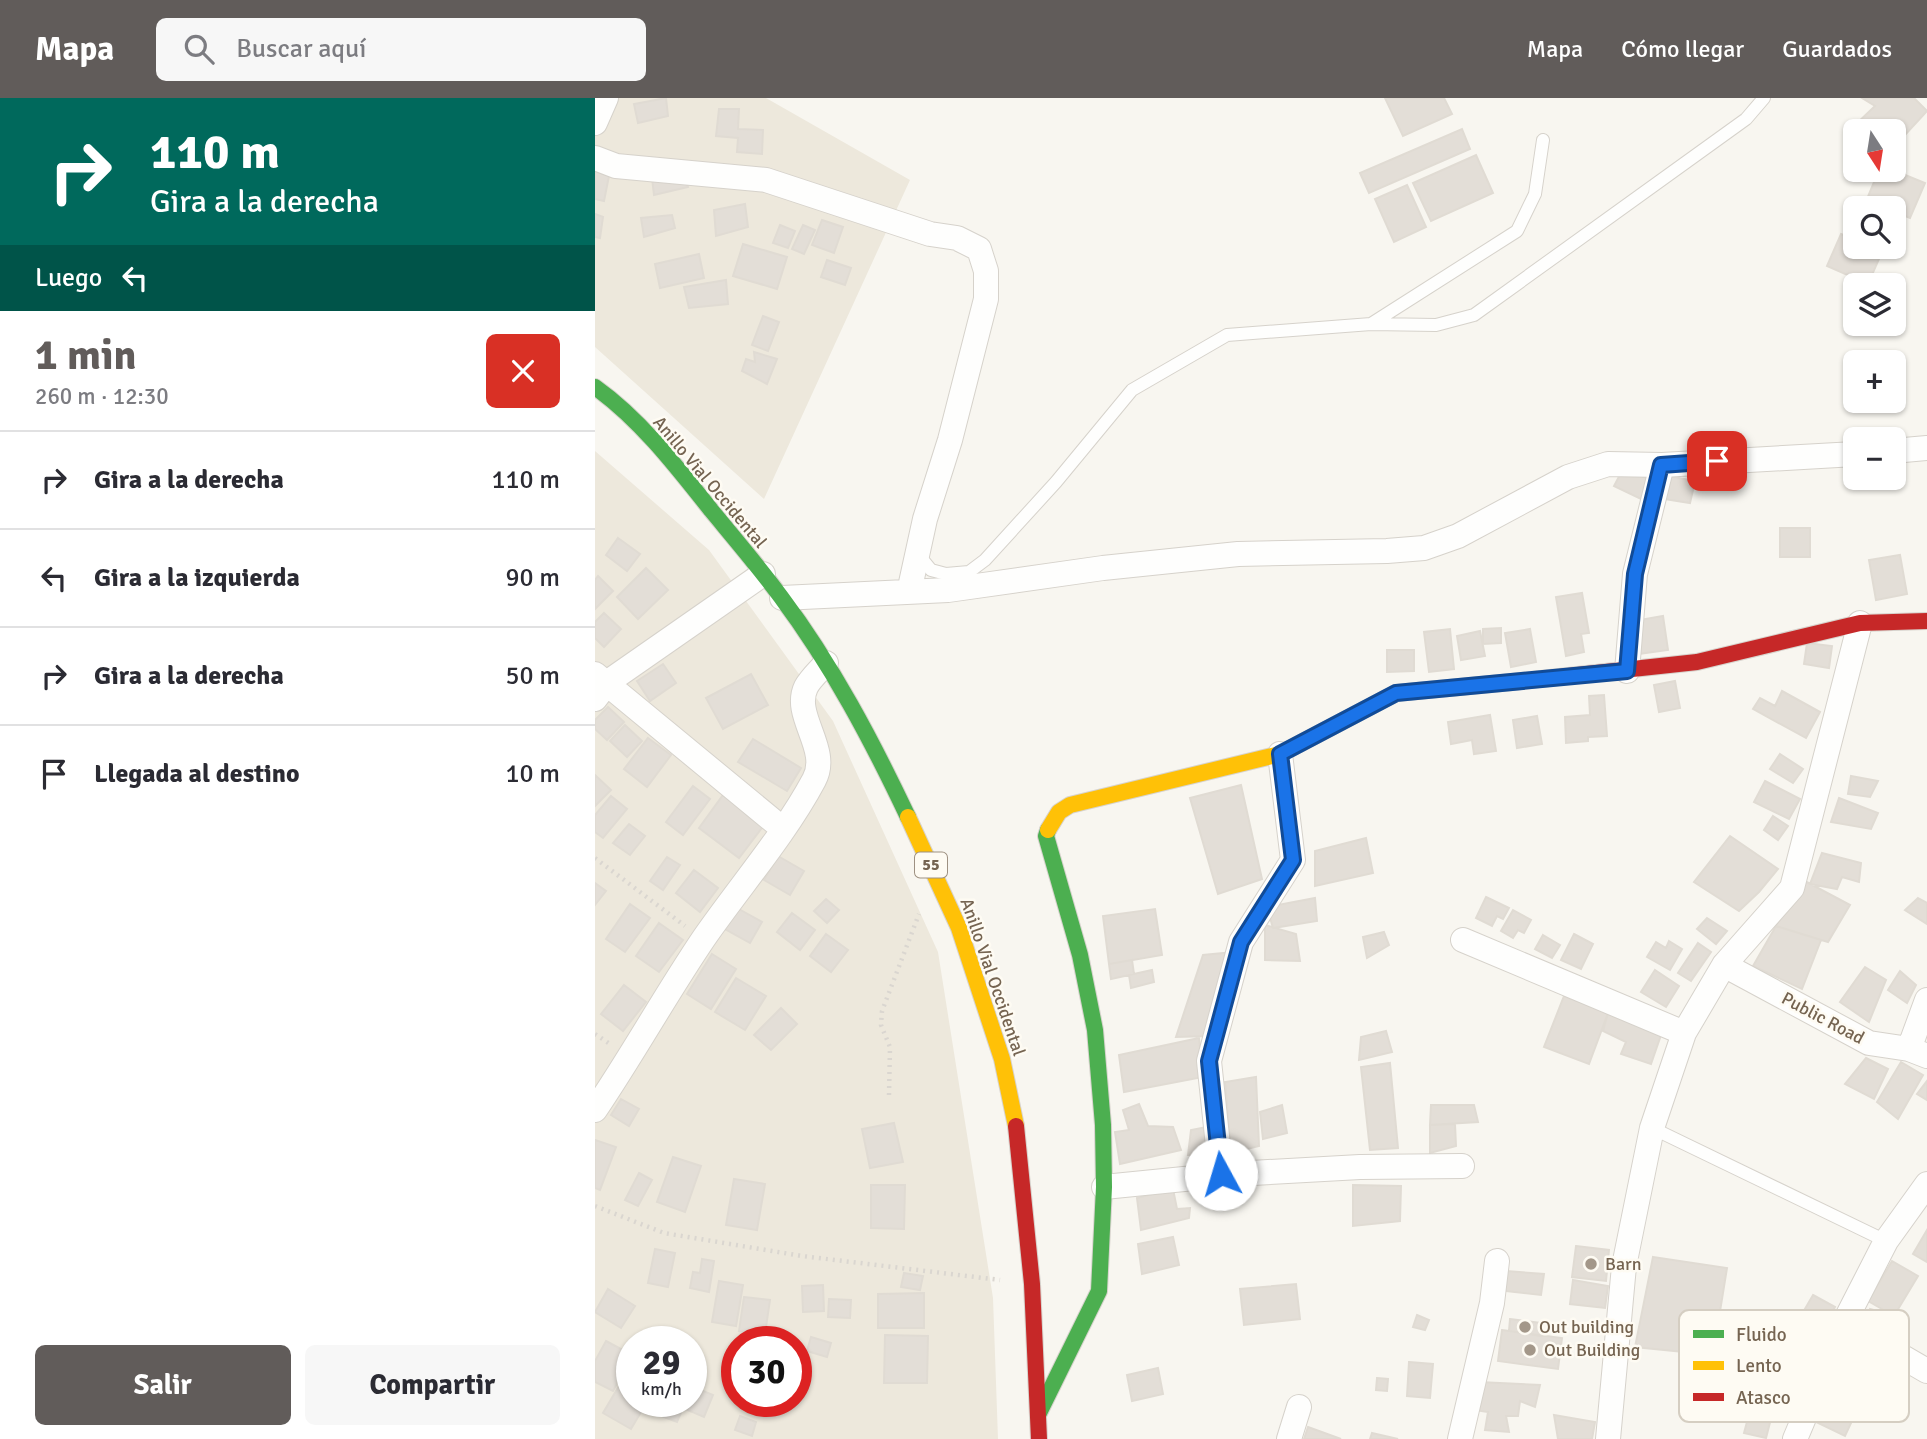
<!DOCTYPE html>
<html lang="es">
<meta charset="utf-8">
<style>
body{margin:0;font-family:Signika,sans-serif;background:#f7f7f7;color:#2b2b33;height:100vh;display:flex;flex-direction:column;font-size:26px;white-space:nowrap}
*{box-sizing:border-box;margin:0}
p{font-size:23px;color:#7c7c81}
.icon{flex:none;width:38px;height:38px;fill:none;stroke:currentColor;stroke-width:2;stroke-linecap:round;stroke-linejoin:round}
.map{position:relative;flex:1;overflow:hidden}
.side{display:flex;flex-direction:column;background:#fff;width:595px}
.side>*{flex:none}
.banner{background:#00695c;color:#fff;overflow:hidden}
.needle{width:46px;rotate:168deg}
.controls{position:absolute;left:1248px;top:21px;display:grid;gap:14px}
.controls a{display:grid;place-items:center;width:63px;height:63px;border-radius:10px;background:#fff;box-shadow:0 2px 5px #0004;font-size:35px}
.speed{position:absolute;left:21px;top:1228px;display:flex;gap:14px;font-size:35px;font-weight:700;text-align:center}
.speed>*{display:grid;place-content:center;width:91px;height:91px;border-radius:50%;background:#fff;box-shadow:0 2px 5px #0004;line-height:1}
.speed small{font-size:18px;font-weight:400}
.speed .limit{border:10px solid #d22;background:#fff;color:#111}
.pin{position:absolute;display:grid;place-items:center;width:60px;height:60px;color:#fff;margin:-30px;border-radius:14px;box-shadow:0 4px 10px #0006}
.me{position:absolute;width:77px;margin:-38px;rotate:354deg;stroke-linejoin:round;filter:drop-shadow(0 0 5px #0008)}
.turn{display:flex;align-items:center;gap:24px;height:147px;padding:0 35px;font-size:32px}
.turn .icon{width:91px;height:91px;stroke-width:2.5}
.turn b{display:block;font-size:49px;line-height:60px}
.then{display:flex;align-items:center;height:66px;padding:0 35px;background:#0003;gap:14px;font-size:26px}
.round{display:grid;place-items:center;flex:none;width:74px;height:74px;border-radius:10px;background:#f7f7f7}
.summary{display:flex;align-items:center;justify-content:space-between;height:119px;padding:0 35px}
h1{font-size:42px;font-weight:800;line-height:52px;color:#615c5a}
.cta{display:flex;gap:14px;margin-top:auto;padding:14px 35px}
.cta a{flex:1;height:80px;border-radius:10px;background:#615c5a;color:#fff;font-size:28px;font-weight:800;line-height:80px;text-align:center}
.cta a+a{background:#f7f7f7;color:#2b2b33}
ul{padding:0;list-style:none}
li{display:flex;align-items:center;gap:21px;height:98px;padding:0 35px;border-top:2px solid #e1e1e2}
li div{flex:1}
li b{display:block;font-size:26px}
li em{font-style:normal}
header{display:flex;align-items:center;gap:42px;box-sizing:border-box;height:98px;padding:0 35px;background:#615c5a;color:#fff}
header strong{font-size:33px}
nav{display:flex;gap:38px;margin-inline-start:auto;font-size:24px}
.search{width:490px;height:63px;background:#f7f7f7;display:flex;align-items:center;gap:18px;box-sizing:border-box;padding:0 24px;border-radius:10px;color:#7c7c81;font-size:26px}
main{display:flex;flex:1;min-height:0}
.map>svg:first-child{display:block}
.residential{fill:#ede8dc;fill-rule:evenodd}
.building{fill:#e3ded7;stroke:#e0dbd3;stroke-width:2}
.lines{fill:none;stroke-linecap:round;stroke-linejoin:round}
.lane-casing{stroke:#d6d2cb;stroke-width:14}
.street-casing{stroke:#d6d2cb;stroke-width:26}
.fast-casing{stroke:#d7d3cd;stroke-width:18}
.slow-casing{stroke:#d7d3cd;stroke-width:18}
.jam-casing{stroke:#d7d3cd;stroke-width:18}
.path{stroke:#dad6d0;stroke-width:4.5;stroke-dasharray:2 5;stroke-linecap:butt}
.lane{stroke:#fefefd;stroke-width:12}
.street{stroke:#fefefd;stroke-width:24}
.fast{stroke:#4caf50;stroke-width:16}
.slow{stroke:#ffc107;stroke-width:16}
.jam{stroke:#c62828;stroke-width:16}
.route-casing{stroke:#114b97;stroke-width:18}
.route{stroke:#1a73e8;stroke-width:12}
.poi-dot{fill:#a39789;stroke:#fefbf3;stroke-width:2.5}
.labels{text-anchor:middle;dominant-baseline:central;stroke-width:5;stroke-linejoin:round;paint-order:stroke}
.shield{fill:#fefbf3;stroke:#9e9182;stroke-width:2}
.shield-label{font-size:16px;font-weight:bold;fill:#756451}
.street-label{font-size:18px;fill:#756451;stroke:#fefbf3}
.poi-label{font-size:18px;fill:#756451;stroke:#fefbf3;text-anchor:start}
.key{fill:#fefbf3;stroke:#d5cec2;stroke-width:2}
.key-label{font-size:19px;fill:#756451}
</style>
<header>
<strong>Mapa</strong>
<div class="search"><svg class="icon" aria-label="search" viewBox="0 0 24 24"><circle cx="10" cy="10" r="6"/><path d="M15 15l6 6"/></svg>Buscar aquí</div>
<nav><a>Mapa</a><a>Cómo llegar</a><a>Guardados</a></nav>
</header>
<main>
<section class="side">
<div class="banner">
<div class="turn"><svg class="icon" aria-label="right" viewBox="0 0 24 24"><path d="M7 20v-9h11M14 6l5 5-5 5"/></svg><div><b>110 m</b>Gira a la derecha</div></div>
<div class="then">Luego<svg class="icon" aria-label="left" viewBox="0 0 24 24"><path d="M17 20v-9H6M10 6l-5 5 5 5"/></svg></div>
</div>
<div class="summary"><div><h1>1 min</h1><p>260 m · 12:30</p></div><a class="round" style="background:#d93025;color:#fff"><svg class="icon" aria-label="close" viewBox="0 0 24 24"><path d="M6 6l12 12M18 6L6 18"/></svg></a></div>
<ul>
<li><svg class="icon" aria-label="right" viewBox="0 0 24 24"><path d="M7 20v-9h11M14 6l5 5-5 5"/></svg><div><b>Gira a la derecha</b></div><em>110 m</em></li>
<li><svg class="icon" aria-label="left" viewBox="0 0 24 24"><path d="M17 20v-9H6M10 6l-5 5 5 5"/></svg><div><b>Gira a la izquierda</b></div><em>90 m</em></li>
<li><svg class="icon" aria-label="right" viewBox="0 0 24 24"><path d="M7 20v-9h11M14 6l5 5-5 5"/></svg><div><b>Gira a la derecha</b></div><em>50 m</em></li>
<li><svg class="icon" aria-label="arrive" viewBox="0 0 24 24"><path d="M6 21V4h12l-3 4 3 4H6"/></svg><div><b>Llegada al destino</b></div><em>10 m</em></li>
</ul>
<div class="cta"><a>Salir</a><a>Compartir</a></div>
</section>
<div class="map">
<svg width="1332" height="1341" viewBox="0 0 1332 1341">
<rect width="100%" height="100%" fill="#f8f6f0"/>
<path class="residential" d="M0,0H171L315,82L169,401L0,249Z
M0,353L114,452L238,623L343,854L398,1200L403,1341H0ZM37,1244H96V1304H37ZM142,1244H201V1304H142Z"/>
<path class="building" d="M71,0L73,18L43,25L39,6Z
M790,0H849L857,16L808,38Z
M1267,0H1319L1332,13L1298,50V33L1260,34L1256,31L1280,8Z
M124,11H144L143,31L168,32L167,56L142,54L143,40L121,38Z
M867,31L875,51L774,95L765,75Z
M881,57L898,95L836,123L818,85Z
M1284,72H1298L1330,85L1315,120L1298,113V110H1292L1272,101Z
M0,73L14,78L9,103L0,101Z
M90,76L93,89L59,97L57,80Z
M812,87L831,129L799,144L780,101Z
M150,106L153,129L121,138L119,112Z
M0,116L8,119L5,140L0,139Z
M77,117L80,130L49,139L46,120Z
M227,122L248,129L239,155L217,147Z
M185,127L200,133L193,150L178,145Z
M208,127L220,132L209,156L197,151Z
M1246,136L1260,142V149H1274L1287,154L1273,186L1232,168Z
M148,146L192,159L182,191L138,178Z
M104,156L109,180L65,190L60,166Z
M232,162L256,170L250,187L226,179Z
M131,182L133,206L94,210L89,189Z
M168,218L184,224L173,253L157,247Z
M159,254L182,261L172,286L147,273L151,261L160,264Z
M1029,369L1057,383L1048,402L1019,388Z
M1073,378L1100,383L1095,405L1069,401Z
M1185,430H1215V459H1185Z
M23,440L45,456L32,473L11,457Z
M1305,457L1312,496L1281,502L1274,462Z
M51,470L73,492L43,521L22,499Z
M3,478L18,493L0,511V482Z
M987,495L994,535L986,536L989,554L971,558L961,499Z
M9,515L26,531L9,549L0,540V524Z
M1068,518L1073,552L1043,556L1039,523Z
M906,530V545L888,546V531Z
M855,531L859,571L834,574L829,534Z
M935,531L941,564L916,569L910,535Z
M885,533L890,558L866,562L862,538Z
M1212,545L1237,548L1234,570L1209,566Z
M792,552H819V573L792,574Z
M68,566L81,585L55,603L42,583Z
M156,576L173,607L128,631L111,600Z
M1080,583L1085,610L1064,614L1059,587Z
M1187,593L1225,614L1211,640L1158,611L1165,600L1180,608Z
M1009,597L1012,638L993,639V643L971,645L970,619L995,617L994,598Z
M13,609L29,624L12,642L0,631V622Z
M895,617L901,653L879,656L877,642L856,646L853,624Z
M942,618L947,646L922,650L918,622Z
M30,627L47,643L32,659L15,643Z
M53,640L76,657L52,689L29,671Z
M158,641L206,670L192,693L143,664Z
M1185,656L1208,671L1198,685L1175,671Z
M0,677L16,692L0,708Z
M1256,678L1283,683L1275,699L1253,696Z
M1170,683L1205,701L1194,721L1159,704Z
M646,687L667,781L623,796L595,700Z
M98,688L115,701L88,737L71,724Z
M128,697L169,727L144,760L104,730Z
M16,698L32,711L8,740L0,734V717Z
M1244,700L1283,715L1276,731L1236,724Z
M1178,718L1193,728L1183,742L1169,732Z
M34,726L50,738L35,757L18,745Z
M1135,738L1183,771L1164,794L1144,813L1099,784Z
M771,740L778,775L720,788V753Z
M1227,755L1266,765L1264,784L1247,779L1242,791L1215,786Z
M183,758L209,773L195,797L169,782Z
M72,759L85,767L68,792L55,783Z
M99,772L123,790L105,814L81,795Z
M1206,781L1255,807L1233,844L1181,828Z
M0,785L11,793L0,807Z
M891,799L914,810L908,821L902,818L897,828L881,820Z
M720,800L722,823L678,830L672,809Z
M1323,800L1332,805V826L1310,812Z
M231,801L244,812L232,825L219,813Z
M35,806L55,820L30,854L11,841Z
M142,810L167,824L155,845L130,831Z
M560,811L567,857L514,866L508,818Z
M918,812L936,822L929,835L923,832L918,840L906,833Z
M197,815L220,832L205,852L182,834Z
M1112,820L1132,833L1121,846L1102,831Z
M64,825L88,842L64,874L41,858Z
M670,827L701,836L705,863L670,862Z
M1181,828L1226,842L1207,891L1158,868Z
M789,834L794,847L772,860L768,839Z
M231,836L253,852L236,874L215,858Z
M979,836L998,846L986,871L966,862Z
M948,837L965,847L957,860L940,851Z
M1074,843L1087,851L1075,872L1052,859L1061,844L1071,850Z
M1103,845L1116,854L1096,883L1083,875Z
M640,854L617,938L581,939L608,857Z
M117,856L141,871L116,911L92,896Z
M537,862L539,876L516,881L514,866Z
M1270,869L1291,882L1274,924L1245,904Z
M557,872L559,884L536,890L534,877Z
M1060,872L1084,888L1071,909L1046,894Z
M1305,873L1321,887L1312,905L1293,892Z
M141,880L171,898L150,932L120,914Z
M29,887L51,904L28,933L6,916Z
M969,898L1013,915L994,966L949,949Z
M186,910L202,926L176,952L159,937Z
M1013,915L1066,937L1056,966L1026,956L1031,944L1008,933Z
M791,933L797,954L764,962L766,939Z
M604,940L608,979L529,994L524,957Z
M1271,960L1293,971L1279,1001L1250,986Z
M1306,964L1328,977L1303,1021L1282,1004Z
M795,965L803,1050L775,1052L766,969Z
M661,979L664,1048L636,1055L630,984Z
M1332,983V1002L1322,996Z
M26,1001L44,1011L34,1028L16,1017Z
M544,1006L553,1028L578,1029L586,1052L525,1066L520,1034L534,1032L528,1012Z
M687,1007L692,1035L668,1041L665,1014Z
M836,1007H879L883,1024L835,1027Z
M299,1025L308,1064L275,1070L267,1031Z
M860,1026L861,1048L835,1055V1027Z
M617,1028L620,1057H593L596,1032Z
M0,1042L21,1049L5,1092L0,1090Z
M78,1059L106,1068L90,1114L62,1104Z
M44,1075L57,1082L43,1108L30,1102Z
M139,1081L170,1086L162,1132L131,1127Z
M276,1087H310L309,1131L276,1130Z
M758,1087L806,1088L805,1123L758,1128Z
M578,1091L582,1111L595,1110L594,1120L546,1132L542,1100Z
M1332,1132V1164L1318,1156Z
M578,1139L584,1167L547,1176L543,1146Z
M981,1148L1014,1152L1011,1183L977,1179Z
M60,1151L80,1155L73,1189L53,1185Z
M1058,1159L1132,1170L1118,1257L1040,1249Z
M107,1161L119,1163L114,1194L95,1190L98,1174L105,1175Z
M1297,1163L1323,1178L1299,1218L1273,1203Z
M911,1173L949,1176L946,1197L901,1192Z
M309,1175L328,1178L325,1192L306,1189Z
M978,1182L1013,1188L1010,1210L975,1206Z
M124,1183L148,1187L141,1228L117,1224Z
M701,1186L705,1221L649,1227L645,1191Z
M228,1187L229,1213L208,1214L207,1188Z
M13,1191L40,1208L26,1230L0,1214Z
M329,1195V1230H283V1196Z
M1218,1197L1240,1209L1226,1236L1203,1223Z
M149,1199L175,1202L170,1236L144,1233Z
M234,1201L256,1202L255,1220L233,1219Z
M1275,1211L1300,1218L1294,1234L1268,1226Z
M822,1217L834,1222L830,1232L818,1229Z
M915,1221L947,1225L946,1238L914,1233Z
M907,1232L967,1240L963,1271L903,1263Z
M290,1237L333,1238L332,1285H289Z
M216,1239L236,1245L232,1259L212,1253Z
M11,1243L37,1257L18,1293L0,1284V1263Z
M814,1264L838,1266L835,1300L812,1298Z
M37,1266V1304H52L36,1331L8,1315Z
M563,1270L568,1296L537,1303L532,1277Z
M782,1280L793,1281L792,1293L781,1292Z
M884,1284L945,1287L940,1309L925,1303L923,1318H911L914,1334L890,1332L893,1314L879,1312Z
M96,1288L118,1297L109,1319L88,1310L82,1324L66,1318L72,1304H96Z
M1229,1293L1263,1310L1250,1338L1215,1321Z
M1156,1309H1179L1171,1340L1149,1335Z
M959,1317L1000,1324L997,1341H963Z
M145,1318L161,1324L157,1338L140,1332Z
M713,1329L746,1341H709Z
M777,1335L803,1341H775Z"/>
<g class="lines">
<defs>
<path id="lane" d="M776,226L922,133L940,96L948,42
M326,452L327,461L336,472L351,476L374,474L390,462L461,384L537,292L632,237L776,226L841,227L879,217L1151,21L1169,0
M1057,1030L1291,1143"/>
<path id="street" d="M0,25L11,0
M0,60L21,68L171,82L335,136L362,140L384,151L391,173V201L355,342L330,421L314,494
M1298,353L1332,350
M187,500L353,492L508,470L643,456L792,453L829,450L863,438L973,379L1013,366L1067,367L1260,356
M1032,573L1040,476L1067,367
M0,576L188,731
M0,601L13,584L168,476
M868,842L1089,935
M1129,867L1274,945L1314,951L1332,958
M1314,951L1332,902
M0,1012C38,956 71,896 109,840C145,788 189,738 219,682C236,651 197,618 211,589C215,581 225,572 231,565
M626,1076L614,963L646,844L698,762L685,656
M509,1089L639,1076L765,1069L867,1068
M1249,1225L1332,1273
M694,1341L704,1309
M865,1341L897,1205L902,1163
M1013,1341L1029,1168L1057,1030L1089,935L1129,867L1197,790L1265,525
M1200,1341L1249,1225L1291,1143L1332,1086"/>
<path id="fast" d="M0,289C45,321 82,369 116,412C140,441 164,469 186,499C237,567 277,643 313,719
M443,1317L504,1193L509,1089L508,1027L500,932L485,857L451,738L453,732"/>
<path id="slow" d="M313,719L364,830L407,961L421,1028
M453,732L464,714L475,707L685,656L801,595L917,584"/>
<path id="jam" d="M917,584L1102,564L1265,525L1332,523
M421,1028L437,1186L444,1341"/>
</defs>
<use href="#lane" class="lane-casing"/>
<use href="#street" class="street-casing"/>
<use href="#fast" class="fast-casing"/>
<use href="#slow" class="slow-casing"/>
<use href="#jam" class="jam-casing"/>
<path class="path" d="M0,760L90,828
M0,936L15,946
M294,997L295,949L286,927L287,913L324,816
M0,1108L69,1135L207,1158L405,1182"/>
<use href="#lane" class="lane"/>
<use href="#street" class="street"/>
<use href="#fast" class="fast"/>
<use href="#slow" class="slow"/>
<use href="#jam" class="jam"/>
</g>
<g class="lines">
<defs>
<path id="route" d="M626,1076L614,963L646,844L698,762L685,656L801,595L1032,573L1040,476L1066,367L1122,363"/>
</defs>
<use href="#route" class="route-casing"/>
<use href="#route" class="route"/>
</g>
<g class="poi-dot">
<circle cx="996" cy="1166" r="7"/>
<circle cx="930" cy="1229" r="7"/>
<circle cx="935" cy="1252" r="7"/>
</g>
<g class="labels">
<rect class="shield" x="320" y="754.5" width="32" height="25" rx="5"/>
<g class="shield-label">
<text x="336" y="767">55</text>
</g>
<g class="street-label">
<text transform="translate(115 384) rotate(50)">Anillo Vial Occidental</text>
<text transform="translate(398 879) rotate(71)">Anillo Vial Occidental</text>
<text transform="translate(1228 920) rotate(28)">Public Road</text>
</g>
<g class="poi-label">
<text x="1010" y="1166">Barn</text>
<text x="944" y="1229">Out building</text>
<text x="949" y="1252">Out Building</text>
</g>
</g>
<rect x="1084" y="1212" width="230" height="112" rx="10" class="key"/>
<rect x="1098" y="1232" width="31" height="8" fill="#4caf50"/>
<rect x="1098" y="1263" width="31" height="9" fill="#ffc107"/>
<rect x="1098" y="1295" width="31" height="8" fill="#c62828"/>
<g class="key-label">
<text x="1141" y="1243">Fluido</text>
<text x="1141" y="1274">Lento</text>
<text x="1141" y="1306">Atasco</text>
</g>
</svg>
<div class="controls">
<a><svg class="needle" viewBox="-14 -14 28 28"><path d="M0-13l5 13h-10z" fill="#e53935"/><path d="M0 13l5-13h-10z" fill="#7c7c81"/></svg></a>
<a><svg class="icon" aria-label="search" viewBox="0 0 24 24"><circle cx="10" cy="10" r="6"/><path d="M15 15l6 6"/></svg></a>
<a><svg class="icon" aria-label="layers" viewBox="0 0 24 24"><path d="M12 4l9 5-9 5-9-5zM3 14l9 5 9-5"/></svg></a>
<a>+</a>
<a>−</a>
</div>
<div class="speed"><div>29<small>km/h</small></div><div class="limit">30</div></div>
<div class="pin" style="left:1122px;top:363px;background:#d93025"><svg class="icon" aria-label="arrive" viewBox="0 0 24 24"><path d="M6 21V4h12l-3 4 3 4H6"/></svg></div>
<svg class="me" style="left:626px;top:1076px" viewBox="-20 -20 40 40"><circle r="19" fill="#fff"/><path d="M0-13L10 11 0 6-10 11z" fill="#1a73e8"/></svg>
</div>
</main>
